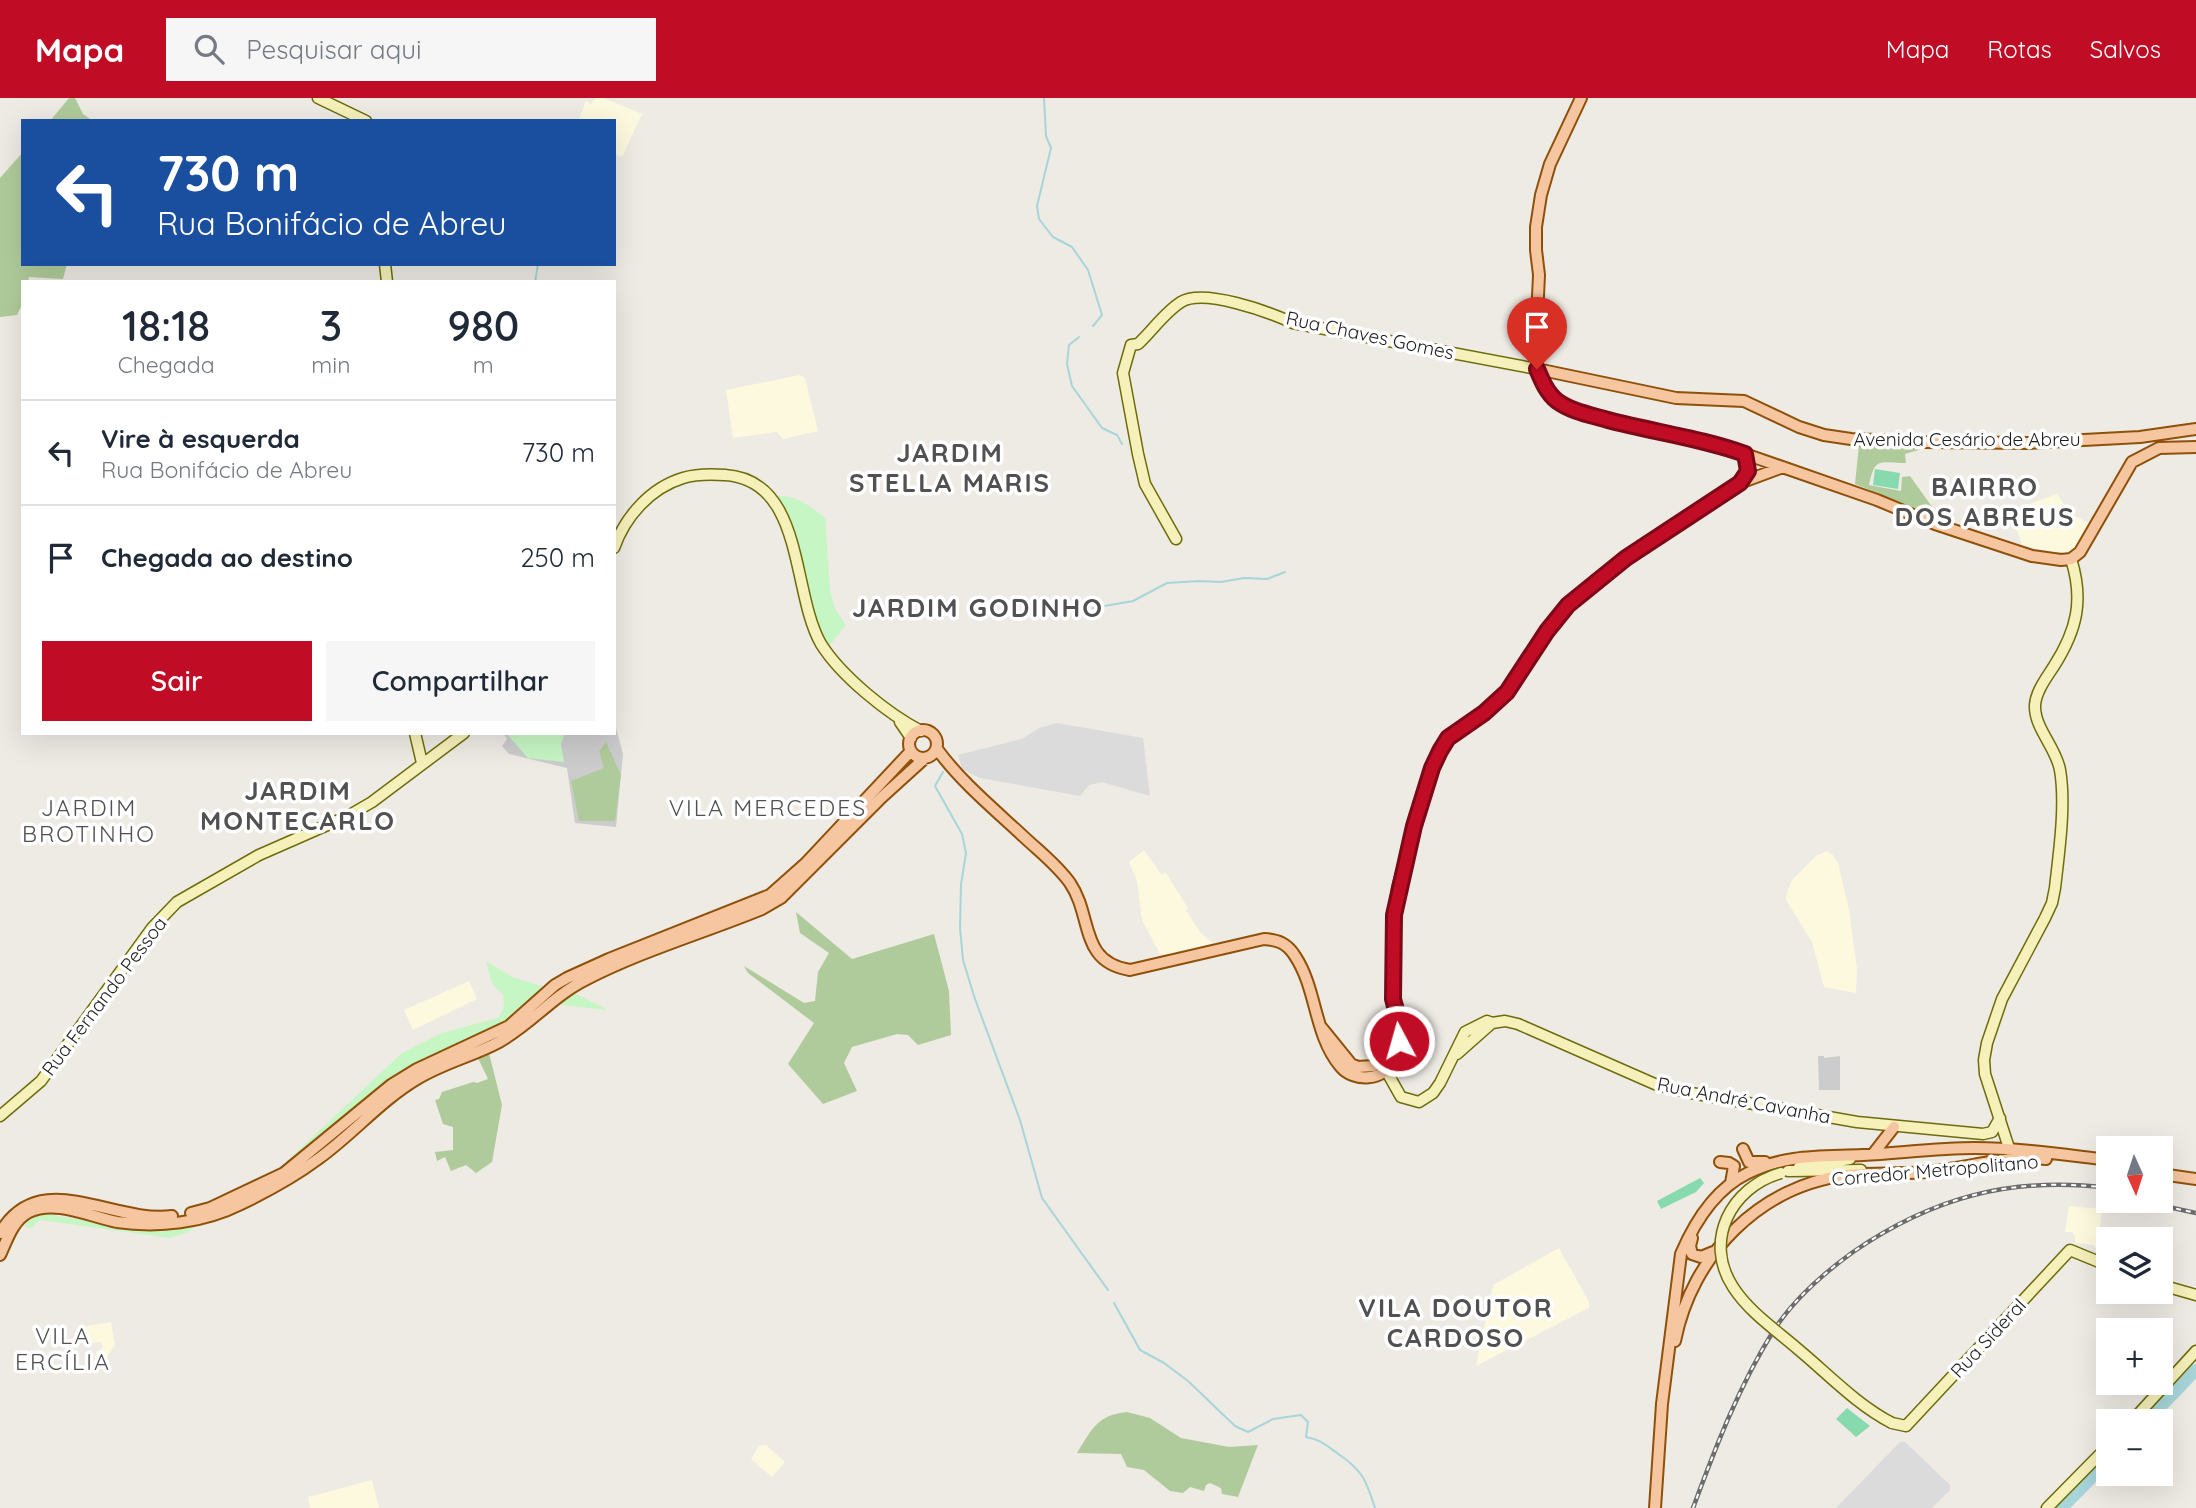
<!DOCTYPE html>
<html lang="pt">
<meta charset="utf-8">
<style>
body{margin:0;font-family:Quicksand,sans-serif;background:#f6f6f7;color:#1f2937;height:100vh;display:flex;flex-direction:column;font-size:26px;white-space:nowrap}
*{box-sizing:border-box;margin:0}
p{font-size:23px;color:#747a83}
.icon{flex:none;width:38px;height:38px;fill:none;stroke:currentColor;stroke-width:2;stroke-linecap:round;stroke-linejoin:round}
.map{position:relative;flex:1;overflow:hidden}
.sheet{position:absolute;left:21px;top:182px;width:595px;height:455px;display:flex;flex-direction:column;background:#fff;border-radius:0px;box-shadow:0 7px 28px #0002}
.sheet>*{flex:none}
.guide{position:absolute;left:21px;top:21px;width:595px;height:147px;border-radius:0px;box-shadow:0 7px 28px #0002;background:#1a4fa0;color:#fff;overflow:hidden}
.needle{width:46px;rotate:177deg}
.fabs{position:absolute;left:2096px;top:1038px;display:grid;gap:14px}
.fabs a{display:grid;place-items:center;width:77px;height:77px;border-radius:0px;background:#fff;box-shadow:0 7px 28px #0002;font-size:35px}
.pin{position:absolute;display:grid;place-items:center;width:60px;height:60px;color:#fff;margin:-72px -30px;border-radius:50% 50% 50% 0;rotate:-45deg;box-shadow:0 0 7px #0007}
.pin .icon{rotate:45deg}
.me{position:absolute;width:77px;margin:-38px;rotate:354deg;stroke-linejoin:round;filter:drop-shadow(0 0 5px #0008)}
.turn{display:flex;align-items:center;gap:24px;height:147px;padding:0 21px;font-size:32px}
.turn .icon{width:91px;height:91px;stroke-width:2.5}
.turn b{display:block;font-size:49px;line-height:60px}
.eta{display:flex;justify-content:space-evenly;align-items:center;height:119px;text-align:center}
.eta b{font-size:42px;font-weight:600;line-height:49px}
.cta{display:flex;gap:14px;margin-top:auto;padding:14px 21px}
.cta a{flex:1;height:80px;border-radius:0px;background:#c00c24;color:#fff;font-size:28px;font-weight:600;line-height:80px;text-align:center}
.cta a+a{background:#f6f6f7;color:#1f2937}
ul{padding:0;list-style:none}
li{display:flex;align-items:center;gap:21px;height:105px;padding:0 21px;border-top:2px solid #e0e1e3}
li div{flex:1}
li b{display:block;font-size:26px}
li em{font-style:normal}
header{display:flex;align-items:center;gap:42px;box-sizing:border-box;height:98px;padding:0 35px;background:#c00c24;color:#fff}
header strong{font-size:33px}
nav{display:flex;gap:38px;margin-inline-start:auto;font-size:24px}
.search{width:490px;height:63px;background:#f6f6f7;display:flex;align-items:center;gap:18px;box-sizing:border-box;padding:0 24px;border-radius:0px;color:#747a83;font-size:26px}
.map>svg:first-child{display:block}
.residential{fill:#dcdbdb}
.education{fill:#fdf9df}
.religious{fill:#ccc}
.forest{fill:#b0cb9b}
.park{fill:#c6f6c4}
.pitch{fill:#87d9ae}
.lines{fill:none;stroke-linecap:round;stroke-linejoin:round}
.stream{stroke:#a7d5d9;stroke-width:2}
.river{stroke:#a7d5d9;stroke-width:12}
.secondary-casing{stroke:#6e6c0b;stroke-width:13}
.primary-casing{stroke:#8f5109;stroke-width:14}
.secondary{stroke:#f6f1bb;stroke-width:10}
.primary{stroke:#f6c6a1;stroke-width:10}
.rail-casing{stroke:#6c6c6c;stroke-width:4.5}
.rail{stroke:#fff;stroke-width:2;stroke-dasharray:5;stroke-linecap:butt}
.secondary-bridge-casing{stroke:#6e6c0b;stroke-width:13;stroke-linecap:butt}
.secondary-bridge{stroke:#f6f1bb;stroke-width:10}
.route-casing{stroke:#7d0817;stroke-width:18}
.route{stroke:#c00c24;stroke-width:12}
.labels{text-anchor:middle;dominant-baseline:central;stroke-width:7;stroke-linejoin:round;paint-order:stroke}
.street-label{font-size:19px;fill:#1e1e1e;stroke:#fff}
.quarter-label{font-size:23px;letter-spacing:2px;fill:#515151;stroke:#fff}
.district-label{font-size:26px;font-weight:bold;letter-spacing:2px;fill:#515151;stroke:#fff}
</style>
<header>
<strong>Mapa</strong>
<div class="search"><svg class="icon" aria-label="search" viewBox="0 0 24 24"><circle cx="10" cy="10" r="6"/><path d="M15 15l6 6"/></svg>Pesquisar aqui</div>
<nav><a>Mapa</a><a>Rotas</a><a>Salvos</a></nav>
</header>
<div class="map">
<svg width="2196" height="1410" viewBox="0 0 2196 1410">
<rect width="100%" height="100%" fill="#eeeae4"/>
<path class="residential" d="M1057,625L1143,640L1150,698L1102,684L1089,687L1080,698L980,680L962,671L958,657L1022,641L1039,630Z
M1900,1344H1905L1950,1387V1392L1932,1410H1836Z"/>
<path class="education" d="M595,0H604L642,16L622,59L614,56V23H578L586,3L591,6Z
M800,277L805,280L818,333L783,341L777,334L733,340L726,292Z
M2057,396L2070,415L2094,428L2070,454H2052L2022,447L2010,413Z
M1144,752L1161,776L1166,775L1188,810L1186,812L1200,834L1213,845L1168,857L1160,856L1142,822L1137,783L1129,764Z
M1827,753L1833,757L1838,765L1849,812L1857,871L1856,895L1824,889L1812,844L1786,802L1787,794L1792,782L1816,758Z
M469,883L477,901L413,932L404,912Z
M2069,1108L2102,1111L2098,1151L2095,1150L2094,1147L2075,1145V1139L2072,1134H2065Z
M1559,1150L1589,1204V1210L1476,1268L1493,1187Z
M111,1224L115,1247L107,1259L93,1270L96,1254L103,1249L101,1244L90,1245L86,1228Z
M766,1347L785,1364L772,1379L751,1361L759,1348Z
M372,1382L379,1410H310L308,1399Z"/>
<path class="religious" d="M614,622L623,656L616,729L575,725L567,670L509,656L502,648L507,641L503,635H614Z
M1818,958H1824V960L1840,958V992H1819Z"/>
<path class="forest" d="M69,0H75L83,16L93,23H50Z
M23,54V166H67L63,181L29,179L28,184H23V204L17,217L0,219V80Z
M1859,347L1922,351L1905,356L1906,365C1880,365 1875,358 1869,387L1901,393L1902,379L1910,378L1940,420L1855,386Z
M606,644L621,677L615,723H579L571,683L604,670L599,653Z
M796,814L852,861L934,836L949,893L951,937L918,947L908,937L897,936L852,949L844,965L857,993L823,1006L788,966L814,925L748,875L744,868L804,905L815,903L818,874L829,855L800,835Z
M489,955L502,1007L492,1064L476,1075L466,1067L451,1073L445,1059L437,1063L435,1054L453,1052V1029L443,1026L435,1002L439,1001L442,994L473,984L477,985L488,981L478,960Z
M1127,1314L1150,1320L1181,1340L1229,1349L1258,1347L1238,1399L1222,1396L1221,1390L1210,1385L1206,1387L1204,1393L1190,1389L1183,1395L1170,1393L1144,1372L1127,1369L1121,1356L1077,1355C1092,1331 1097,1317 1127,1314Z"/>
<path class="park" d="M778,398C798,398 810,408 825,420L830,492L835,511L846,527L828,549L809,511L788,415Z
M506,635H565L561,646L564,664L528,660Z
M486,863L512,879L547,890L508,924L398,975L288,1066L287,1063L402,955L442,935L498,920L504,910L503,897L492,885Z
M570,893L608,912L554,906Z
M39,1115L128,1129L207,1120L188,1134L170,1140L40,1122L31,1130L25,1129L27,1122Z"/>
<path class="pitch" d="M1875,371L1900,375L1898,391L1873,387Z
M1700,1080L1704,1085L1696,1094L1661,1111L1657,1103Z
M1847,1310L1870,1328L1856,1339L1836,1321Z"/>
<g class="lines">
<path class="stream" d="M1044,0L1046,38L1051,50L1037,108L1039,121L1053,139L1072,149L1088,172L1102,217L1093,228
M535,184L538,166
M1079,239L1069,247L1067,266L1072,288L1102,330L1117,337L1122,346
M1093,510L1133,503L1167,485L1199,483L1221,484L1244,480L1267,481L1285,474
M943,674L935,688L962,736L966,755L961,787L960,830L963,862L975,901L1020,1022L1042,1100L1108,1192
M1114,1205L1140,1252L1164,1265L1188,1283L1235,1328L1248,1334L1273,1321L1301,1317L1308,1324L1306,1339C1319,1341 1326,1347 1337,1355C1362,1372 1366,1381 1375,1410"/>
<path class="river" d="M2147,1323L2196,1272
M2062,1410L2109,1362"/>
<defs>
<path id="secondary" d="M318,0L366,23
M385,166L387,184
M1176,441L1145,386L1138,356L1123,275L1131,247L1138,246C1152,233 1165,214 1181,204C1204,190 1269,214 1293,225L1537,271
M614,450C625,419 650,390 683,380C696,376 711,376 725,377C805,382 791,494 821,546C841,578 888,616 921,633
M900,624L911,640
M415,635L422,665
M1457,956L1492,925
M1383,967L1401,999L1419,1004L1433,995L1440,985L1465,934L1487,923L1492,925L1505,923L1518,926L1657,987L1691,995L1857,1024L1983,1036L1992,1034L2000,1020
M0,1018L41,983L152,830L177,804L259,757L348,718L372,704L464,635
M2009,1050L1985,976L1984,962L1987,945L2002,901L2045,820L2052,805L2055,790C2059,754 2066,707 2060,672C2056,649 2034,630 2035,607C2036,593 2047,579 2054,568C2077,532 2084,502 2071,461
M1799,1069L1850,1061
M1788,1073L1861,1072
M2161,1187L2196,1197
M2132,1323L2196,1253
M1892,1325L1906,1328L2070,1152L2109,1168
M2047,1410L2109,1347"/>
<path id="primary" d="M1581,0L1550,66L1541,97L1536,129V152L1539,177L1535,261L1543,284L1550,295L1558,304L1575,313L1635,329L1722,348L1877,402L1935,426L2032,458L2061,462L2071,461L2080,454L2132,364L2159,350L2196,349
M1537,271L1676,300L1744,303L1799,329L1824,337L1851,341L1924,344L2029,345L2140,339L2196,331
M1740,385L1748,373L1745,356
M909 646a14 14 0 1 1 28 0a14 14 0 1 1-28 0Z
M937,651C961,684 994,711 1024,739C1040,754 1057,767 1070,785C1093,819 1079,864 1130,872L1264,841C1278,842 1287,845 1295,858C1317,891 1314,937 1340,968C1353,985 1385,983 1394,962C1399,950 1399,937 1399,925
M1321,929L1351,966L1358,969L1373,968L1385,960L1389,953L1393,924L1394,817L1398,789L1431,670L1448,640L1496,605L1507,594L1547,533L1568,507L1596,482L1713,401L1740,385L1783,369
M1743,1051L1749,1064H1765
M1873,1056L1894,1029
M1720,1064L1729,1065L1734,1068L1731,1085
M2161,1076L2196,1081
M191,1115L210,1110L284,1075L391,987L417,971L509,928L555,887L567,880L609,861L770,797L806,765L911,653
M0,1135C40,1067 112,1126 172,1118
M1692,1140L1690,1148L1692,1156L1701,1159L1713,1154
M0,1157C7,1142 13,1122 29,1114C55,1101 91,1119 117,1124C158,1130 203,1125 241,1106C268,1093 294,1079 318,1061C353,1036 380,1003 417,981C443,965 473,958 499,944C530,927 553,898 585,882C641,853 703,835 762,811L781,800L882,699L925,660
M1675,1243C1692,1157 1760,1087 1848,1077C1877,1074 1906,1077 1934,1073C1971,1069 2008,1057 2046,1061
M1655,1410L1662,1306L1681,1156C1695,1123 1715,1091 1748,1075C1786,1056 1821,1059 1863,1057C1900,1055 1938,1050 1975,1050C2020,1050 2065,1057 2109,1062"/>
</defs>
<use href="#secondary" class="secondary-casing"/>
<use href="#primary" class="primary-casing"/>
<use href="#secondary" class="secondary"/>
<use href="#primary" class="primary"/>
<defs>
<path id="rail" d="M2137,1102L2196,1115
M1693,1410C1716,1348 1739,1288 1774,1232C1794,1201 1824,1175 1853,1154C1933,1099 2012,1078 2109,1090"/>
</defs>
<use href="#rail" class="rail-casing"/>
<use href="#rail" class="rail"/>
<defs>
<path id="secondary-bridge" d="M1781,1075C1731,1089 1703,1143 1733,1189C1749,1214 1776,1232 1799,1252C1829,1277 1857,1307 1892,1325"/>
</defs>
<use href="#secondary-bridge" class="secondary-bridge-casing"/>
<use href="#secondary-bridge" class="secondary-bridge"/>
</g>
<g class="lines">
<defs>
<path id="route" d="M1399,943V923L1393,901L1394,817L1414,728L1432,670L1440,653L1448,640L1484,615L1507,594L1547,533L1568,507L1626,460L1740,385L1748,373L1745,356C1701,340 1653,334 1608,322C1591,317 1572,314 1557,303C1547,295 1542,283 1537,271"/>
</defs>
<use href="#route" class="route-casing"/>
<use href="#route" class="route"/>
</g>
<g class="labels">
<g class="street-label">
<text transform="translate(1370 237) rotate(12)">Rua Chaves Gomes</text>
<text x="1967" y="341">Avenida Cesário de Abreu</text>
<text transform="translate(104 898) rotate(-53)">Rua Fernando Pessoa</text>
<text transform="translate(1744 1002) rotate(11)">Rua André Cavanha</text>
<text transform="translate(1935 1072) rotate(-5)">Corredor Metropolitano</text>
<text transform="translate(1988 1240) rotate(-47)">Rua Sideral</text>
</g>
<g class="quarter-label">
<text x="89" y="709">JARDIM<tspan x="89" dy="26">BROTINHO</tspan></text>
<text x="768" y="709">VILA MERCEDES</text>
<text x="63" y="1237">VILA<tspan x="63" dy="26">ERCÍLIA</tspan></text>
</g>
<g class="district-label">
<text x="950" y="354">JARDIM<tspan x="950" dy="30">STELLA MARIS</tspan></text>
<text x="1985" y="388">BAIRRO<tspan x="1985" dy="30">DOS ABREUS</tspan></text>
<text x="978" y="509">JARDIM GODINHO</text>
<text x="298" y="692">JARDIM<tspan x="298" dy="30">MONTECARLO</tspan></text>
<text x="1456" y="1209">VILA DOUTOR<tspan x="1456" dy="30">CARDOSO</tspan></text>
</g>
</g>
</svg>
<div class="fabs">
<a><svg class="needle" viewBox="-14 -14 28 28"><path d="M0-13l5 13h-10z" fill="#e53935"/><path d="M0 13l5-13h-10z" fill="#747a83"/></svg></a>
<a><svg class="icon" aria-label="layers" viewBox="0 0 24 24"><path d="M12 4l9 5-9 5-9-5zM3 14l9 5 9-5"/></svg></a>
<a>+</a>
<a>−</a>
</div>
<div class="pin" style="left:1537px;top:271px;background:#d93025"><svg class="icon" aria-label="arrive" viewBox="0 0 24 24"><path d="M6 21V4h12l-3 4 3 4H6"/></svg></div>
<svg class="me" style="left:1399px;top:943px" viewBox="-20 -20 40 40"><circle r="17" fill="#c00c24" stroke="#fff" stroke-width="3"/><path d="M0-11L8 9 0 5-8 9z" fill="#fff"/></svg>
<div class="guide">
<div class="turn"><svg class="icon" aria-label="left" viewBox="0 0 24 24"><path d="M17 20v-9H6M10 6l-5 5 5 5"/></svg><div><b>730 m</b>Rua Bonifácio de Abreu</div></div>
</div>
<section class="sheet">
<div class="eta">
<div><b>18:18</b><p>Chegada</p></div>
<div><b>3</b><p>min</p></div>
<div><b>980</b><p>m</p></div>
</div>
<ul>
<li><svg class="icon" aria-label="left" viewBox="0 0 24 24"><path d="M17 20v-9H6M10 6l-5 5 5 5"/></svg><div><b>Vire à esquerda</b><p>Rua Bonifácio de Abreu</p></div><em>730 m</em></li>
<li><svg class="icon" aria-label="arrive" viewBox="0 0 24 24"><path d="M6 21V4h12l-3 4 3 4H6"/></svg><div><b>Chegada ao destino</b></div><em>250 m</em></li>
</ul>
<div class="cta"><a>Sair</a><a>Compartilhar</a></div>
</section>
</div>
